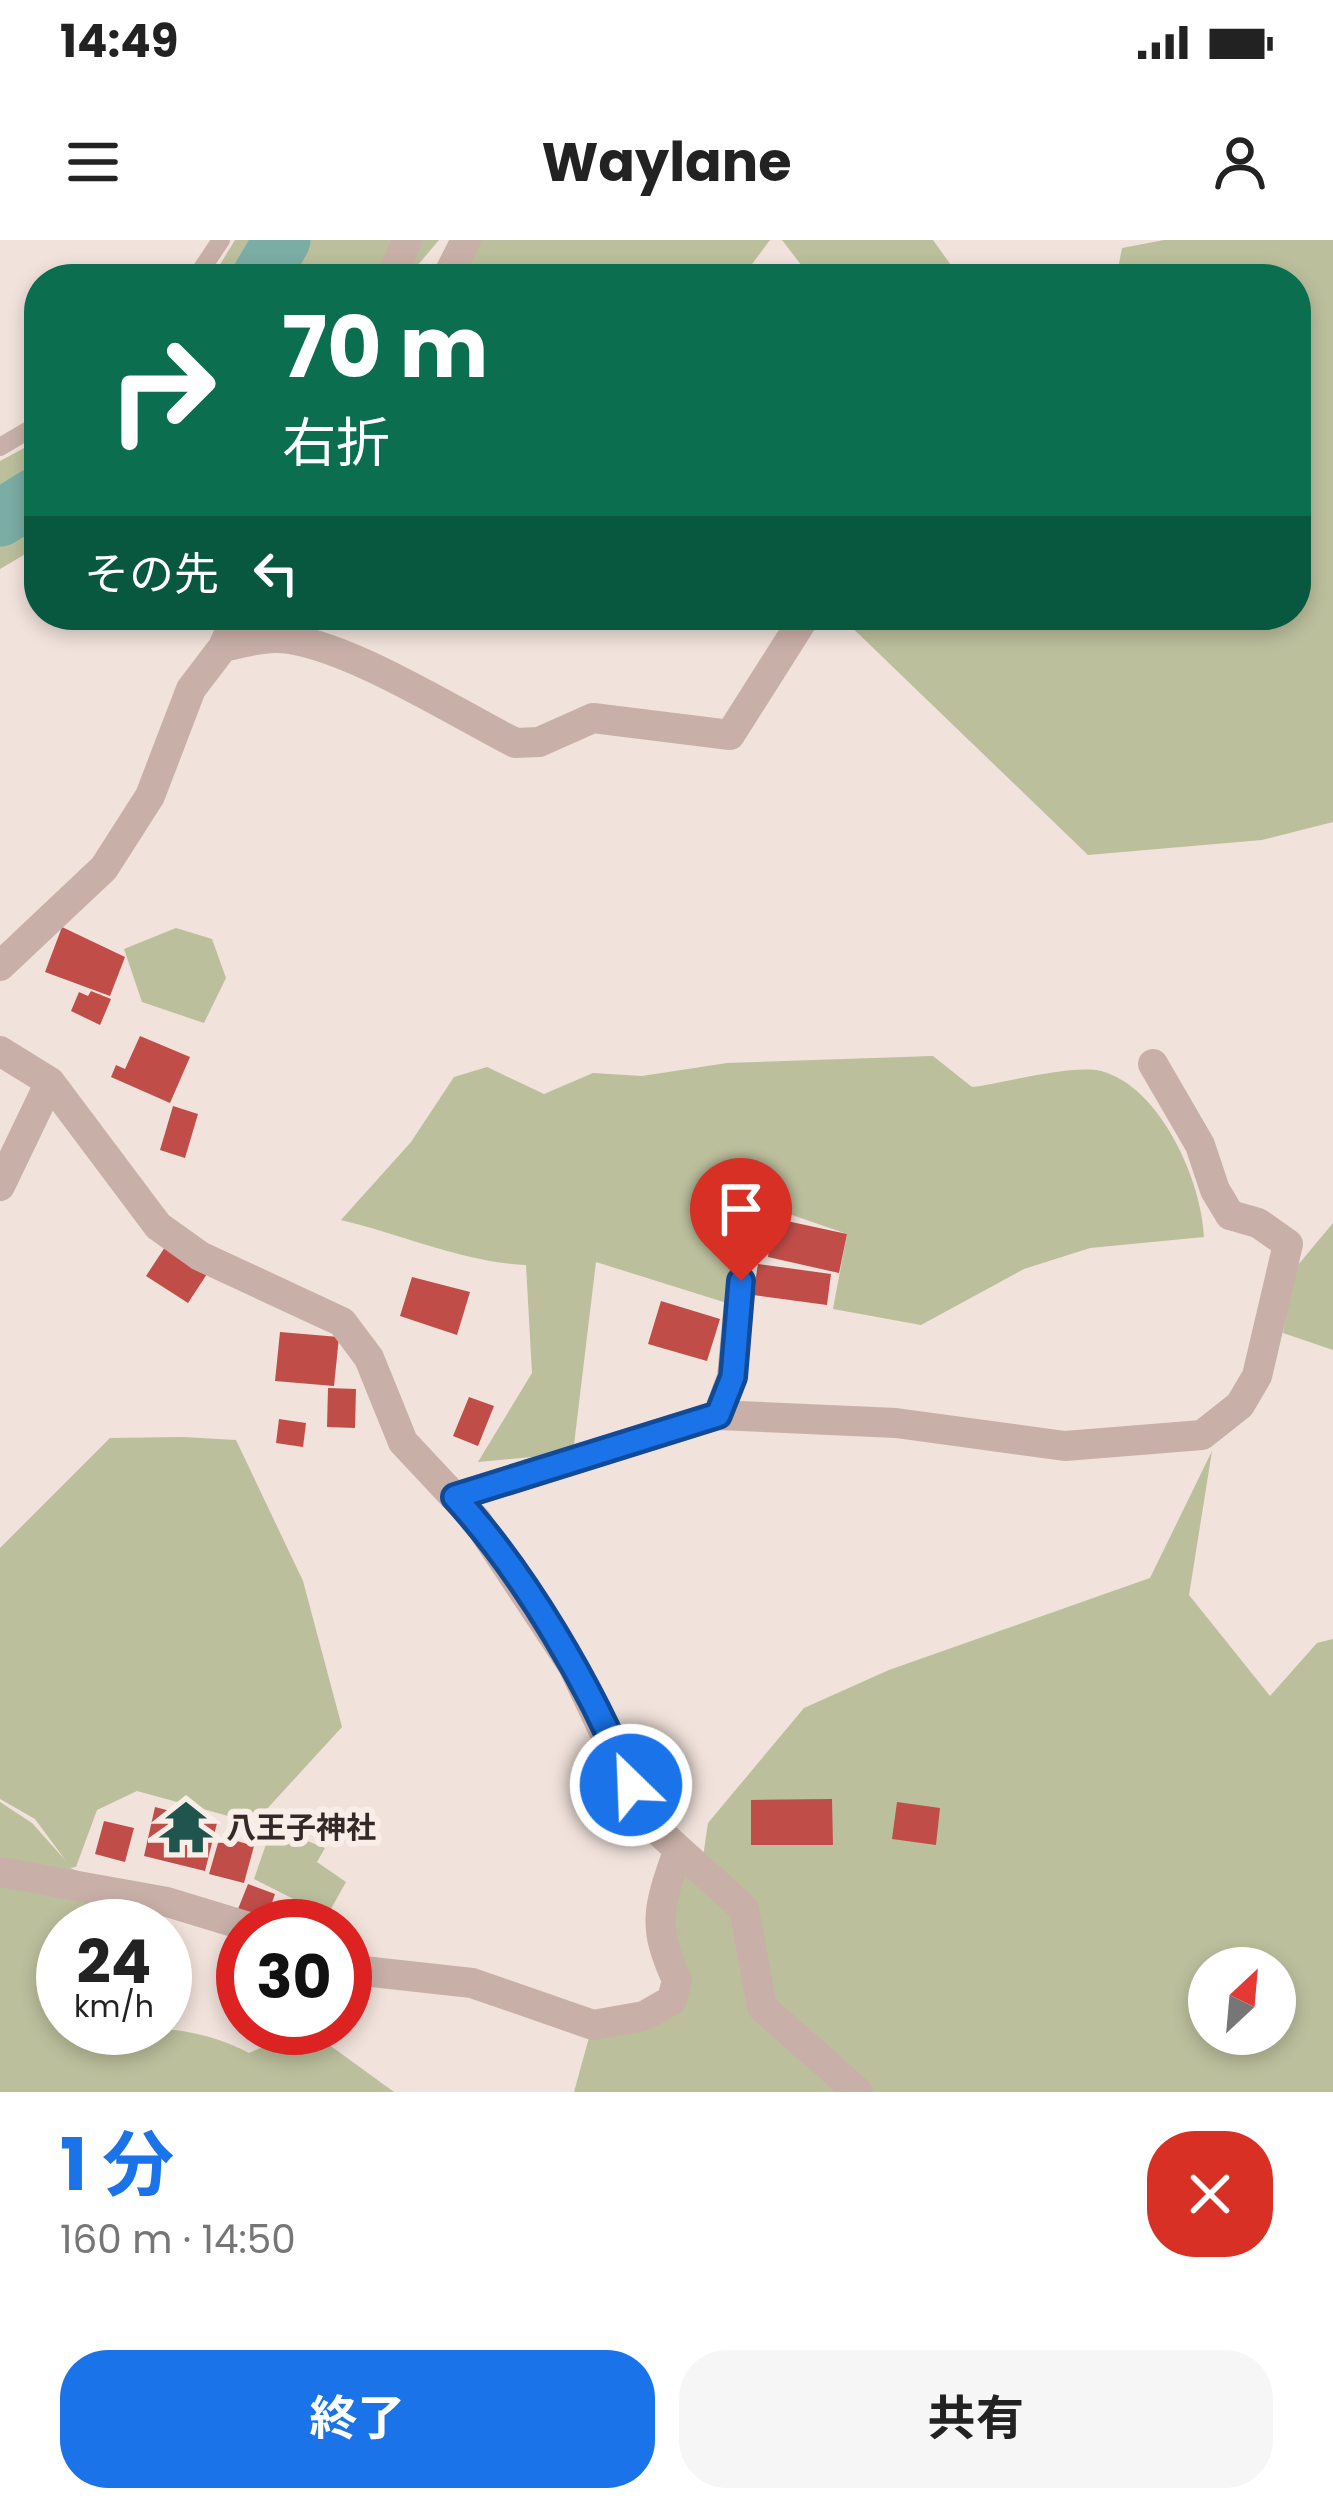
<!DOCTYPE html>
<html lang="ja">
<meta charset="utf-8">
<style>
body{margin:0;font-family:Poppins,"Noto Sans JP",sans-serif;background:#f6f6f6;color:#222;height:100vh;display:flex;flex-direction:column;font-size:45px;white-space:nowrap}
*{box-sizing:border-box;margin:0}
p{font-size:39px;color:#767676}
.icon{flex:none;width:66px;height:66px;fill:none;stroke:currentColor;stroke-width:2;stroke-linecap:round;stroke-linejoin:round}
.map{position:relative;height:1852px;overflow:hidden}
.panel{display:flex;flex-direction:column;background:#fff;flex:1}
.panel>*{flex:none}
.hud{position:absolute;left:24px;top:24px;width:1287px;height:366px;border-radius:48px;box-shadow:0 6px 18px #0003;background:#0b6e4f;color:#fff;overflow:hidden}
.needle{width:78px;rotate:26deg}
.controls{position:absolute;left:1188px;top:1707px;display:grid;gap:24px}
.controls a{display:grid;place-items:center;width:108px;height:108px;border-radius:50%;background:#fff;box-shadow:0 6px 18px #0003;font-size:60px}
.speed{position:absolute;left:36px;top:1659px;display:flex;gap:24px;font-size:60px;font-weight:700;text-align:center}
.speed>*{display:grid;place-content:center;width:156px;height:156px;border-radius:50%;background:#fff;box-shadow:0 6px 18px #0003;line-height:1}
.speed small{font-size:30px;font-weight:400}
.speed .limit{border:18px solid #d22;background:#fff;color:#111}
.pin{position:absolute;display:grid;place-items:center;width:102px;height:102px;color:#fff;margin:-123px -51px;border-radius:50% 50% 50% 0;rotate:-45deg;box-shadow:0 0 12px #0007}
.pin .icon{rotate:45deg}
.me{position:absolute;width:132px;margin:-66px;rotate:336deg;stroke-linejoin:round;filter:drop-shadow(0 0 9px #0008)}
.turn{display:flex;align-items:center;gap:42px;height:252px;padding:0 60px;font-size:54px}
.turn .icon{width:156px;height:156px;stroke-width:2.5}
.turn b{display:block;font-size:84px;line-height:102px}
.then{display:flex;align-items:center;height:114px;padding:0 60px;background:#0003;gap:24px;font-size:45px}
.round{display:grid;place-items:center;flex:none;width:126px;height:126px;border-radius:48px;background:#f6f6f6}
.overview{display:flex;align-items:center;justify-content:space-between;height:204px;padding:0 60px}
h1{font-size:72px;font-weight:700;line-height:90px;color:#1a73e8}
.button{display:flex;gap:24px;margin-top:auto;padding:24px 60px}
.button a{flex:1;height:138px;border-radius:48px;background:#1a73e8;color:#fff;font-size:48px;font-weight:700;line-height:138px;text-align:center}
.button a+a{background:#f6f6f6;color:#222}
.status{display:flex;justify-content:space-between;align-items:center;height:84px;padding:0 60px;background:#fff;direction:ltr}
.status svg{height:33px;fill:currentColor}
header{display:flex;justify-content:space-between;align-items:center;height:156px;padding:0 60px;background:#fff;font-size:54px;font-weight:700}
.map>svg:first-child{display:block}
.green{fill:#bbbf9c;fill-rule:evenodd}
.lines{fill:none;stroke-linecap:round;stroke-linejoin:round}
.river{stroke:#7bada5;stroke-width:57}
.building{fill:#c14d49}
.lane{stroke:#c8b0a8;stroke-width:18}
.street{stroke:#c8b0a8;stroke-width:30}
.route-casing{stroke:#114b97;stroke-width:30}
.route{stroke:#1a73e8;stroke-width:21}
.labels{text-anchor:middle;dominant-baseline:central;stroke-width:12;stroke-linejoin:round;paint-order:stroke}
.poi-label{font-size:30px;font-weight:bold;fill:#352928;stroke:#f9ede8;text-anchor:start}
</style>
<div class="status"><b>14:49</b><svg viewBox="0 0 49 12"><path d="M0 12V9h3v3zM5 12V6h3v6zM10 12V3h3v9zM15 12V0h3v12zM26 1h20v11H26zM47 4h2v5h-2z"/></svg></div>
<header><svg class="icon" aria-label="menu" viewBox="0 0 24 24"><path d="M4 6h16M4 12h16M4 18h16"/></svg>Waylane<svg class="icon" aria-label="person" viewBox="0 0 24 24"><circle cx="12" cy="8" r="4"/><path d="M4 21q1-7 8-7t8 7"/></svg></header>
<div class="map">
<svg width="1333" height="1852" viewBox="0 0 1333 1852">
<rect width="100%" height="100%" fill="#f1e2db"/>
<path class="green" d="M235,0H439L406,39H211Z
M465,0H770L741,39H448Z
M782,0H933L961,39H812Z
M1164,0H1333V582L1262,600L1088,615L839,375H1296V39H1116L1122,8Z
M39,200V306L0,329V221Z
M176,688L212,699L226,738L204,783L142,762L124,709Z
M933,816L972,847C1004,843 1073,824 1101,831C1161,847 1202,942 1204,997L1090,1008L1024,1029L921,1085L833,1069L847,994L769,967L730,1064L596,1022L573,1213L478,1222L532,1133L526,1025C462,1022 404,995 341,980L411,902L454,837L487,827L544,854L593,833L642,836L727,823Z
M1333,983V1110L1283,1093L1293,1031Z
M183,1197L236,1200L303,1341L342,1487L254,1583L137,1551L97,1570L76,1627L70,1628L122,1649L109,1652L112,1686H63V1788C131,1788 188,1781 249,1813L306,1788L394,1852H0V1562L32,1583L66,1621L35,1579L0,1559V1308L110,1198Z
M1212,1211L1189,1355L1270,1456L1317,1403L1333,1399V1852H574L590,1794L672,1759L658,1669L678,1611L703,1617L708,1583L804,1468L889,1430L1150,1338ZM1209,1728H1275V1794H1209Z
M272,1587L325,1608L317,1622L346,1642L327,1676L254,1639Z"/>
<g class="lines">
<path class="river" d="M259,39L282,0
M0,278L39,254"/>
</g>
<path class="building" d="M270,375H298L293,385Z
M62,687L125,717L110,756L45,732Z
M91,751L111,759L100,785L71,771L79,752L88,756Z
M140,796L190,817L170,863L111,837L116,825L125,829Z
M173,866L198,874L185,918L160,910Z
M773,978L847,994L839,1033L768,1017Z
M165,1007L207,1034L188,1063L146,1036Z
M758,1024L831,1034L827,1065L753,1055Z
M412,1037L470,1052L457,1095L400,1076Z
M661,1061L720,1079L707,1121L648,1104Z
M280,1092L339,1097L334,1146L275,1141Z
M328,1148L356,1149L355,1188L327,1187Z
M469,1157L494,1166L478,1206L453,1196Z
M279,1179L306,1183L303,1207L276,1203Z
M832,1559L833,1605H751V1560Z
M897,1562L940,1568L936,1605L892,1599Z
M155,1567L217,1583L205,1631L144,1616Z
M104,1581L134,1588L125,1622L95,1614Z
M220,1596L254,1606L244,1643L209,1634Z
M248,1644L275,1654L266,1680L238,1669Z
M293,1662L319,1672L313,1686H283Z"/>
<g class="lines">
<path class="lane" d="M195,39L221,0
M0,207L39,184"/>
<path class="street" d="M391,39L407,0
M446,39L466,0
M223,407C240,404 260,397 278,398C341,400 456,473 515,503L539,502L593,478L730,495L806,375
M0,726L104,628L150,556L191,449L223,407L237,375
M0,811L50,842L158,986L200,1016L342,1082L369,1118L403,1202L477,1281L573,1426L645,1579L744,1669L762,1767L858,1852
M0,946L50,842
M718,1175L732,1137L741,1041
M455,1257L718,1175L896,1183L1065,1206L1202,1195L1240,1165L1257,1136L1288,1004L1258,983L1230,975L1215,950L1200,905L1153,824
M0,1632L167,1662L246,1686
M345,1729L472,1743L593,1785L644,1776L672,1760L677,1740C651,1685 659,1666 678,1611"/>
</g>
<g class="lines">
<defs>
<path id="route" d="M631,1545C592,1448 525,1334 455,1257L718,1175L733,1137L741,1041"/>
</defs>
<use href="#route" class="route-casing"/>
<use href="#route" class="route"/>
</g>
<defs>
<symbol id="temple-bare" viewBox="-9 -9 18 18"><path d="M0-6L5-2H3V0L6.5 2.5H4V6H1.5V3h-3V6H-4V2.5H-6.5L-3 0V-2H-5Z" fill="#1f554e" stroke="#f9ede8" stroke-width="2.5" paint-order="stroke"/></symbol>
</defs>
<g fill-rule="evenodd">
<use href="#temple-bare" x="148" y="1549" width="76" height="76"/>
</g>
<g class="labels">
<g class="poi-label">
<text x="226" y="1587">八王子神社</text>
</g>
</g>
</svg>
<div class="controls">
<a><svg class="needle" viewBox="-14 -14 28 28"><path d="M0-13l5 13h-10z" fill="#e53935"/><path d="M0 13l5-13h-10z" fill="#767676"/></svg></a>
</div>
<div class="speed"><div>24<small>km/h</small></div><div class="limit">30</div></div>
<div class="pin" style="left:741px;top:1041px;background:#d93025"><svg class="icon" aria-label="arrive" viewBox="0 0 24 24"><path d="M6 21V4h12l-3 4 3 4H6"/></svg></div>
<svg class="me" style="left:631px;top:1545px" viewBox="-20 -20 40 40"><circle r="17" fill="#1a73e8" stroke="#fff" stroke-width="3"/><path d="M0-11L8 9 0 5-8 9z" fill="#fff"/></svg>
<div class="hud">
<div class="turn"><svg class="icon" aria-label="right" viewBox="0 0 24 24"><path d="M7 20v-9h11M14 6l5 5-5 5"/></svg><div><b>70 m</b>右折</div></div>
<div class="then">その先<svg class="icon" aria-label="left" viewBox="0 0 24 24"><path d="M17 20v-9H6M10 6l-5 5 5 5"/></svg></div>
</div>
</div>
<section class="panel">
<div class="overview"><div><h1>1 分</h1><p>160 m · 14:50</p></div><a class="round" style="background:#d93025;color:#fff"><svg class="icon" aria-label="close" viewBox="0 0 24 24"><path d="M6 6l12 12M18 6L6 18"/></svg></a></div>
<div class="button"><a>終了</a><a>共有</a></div>
</section>
